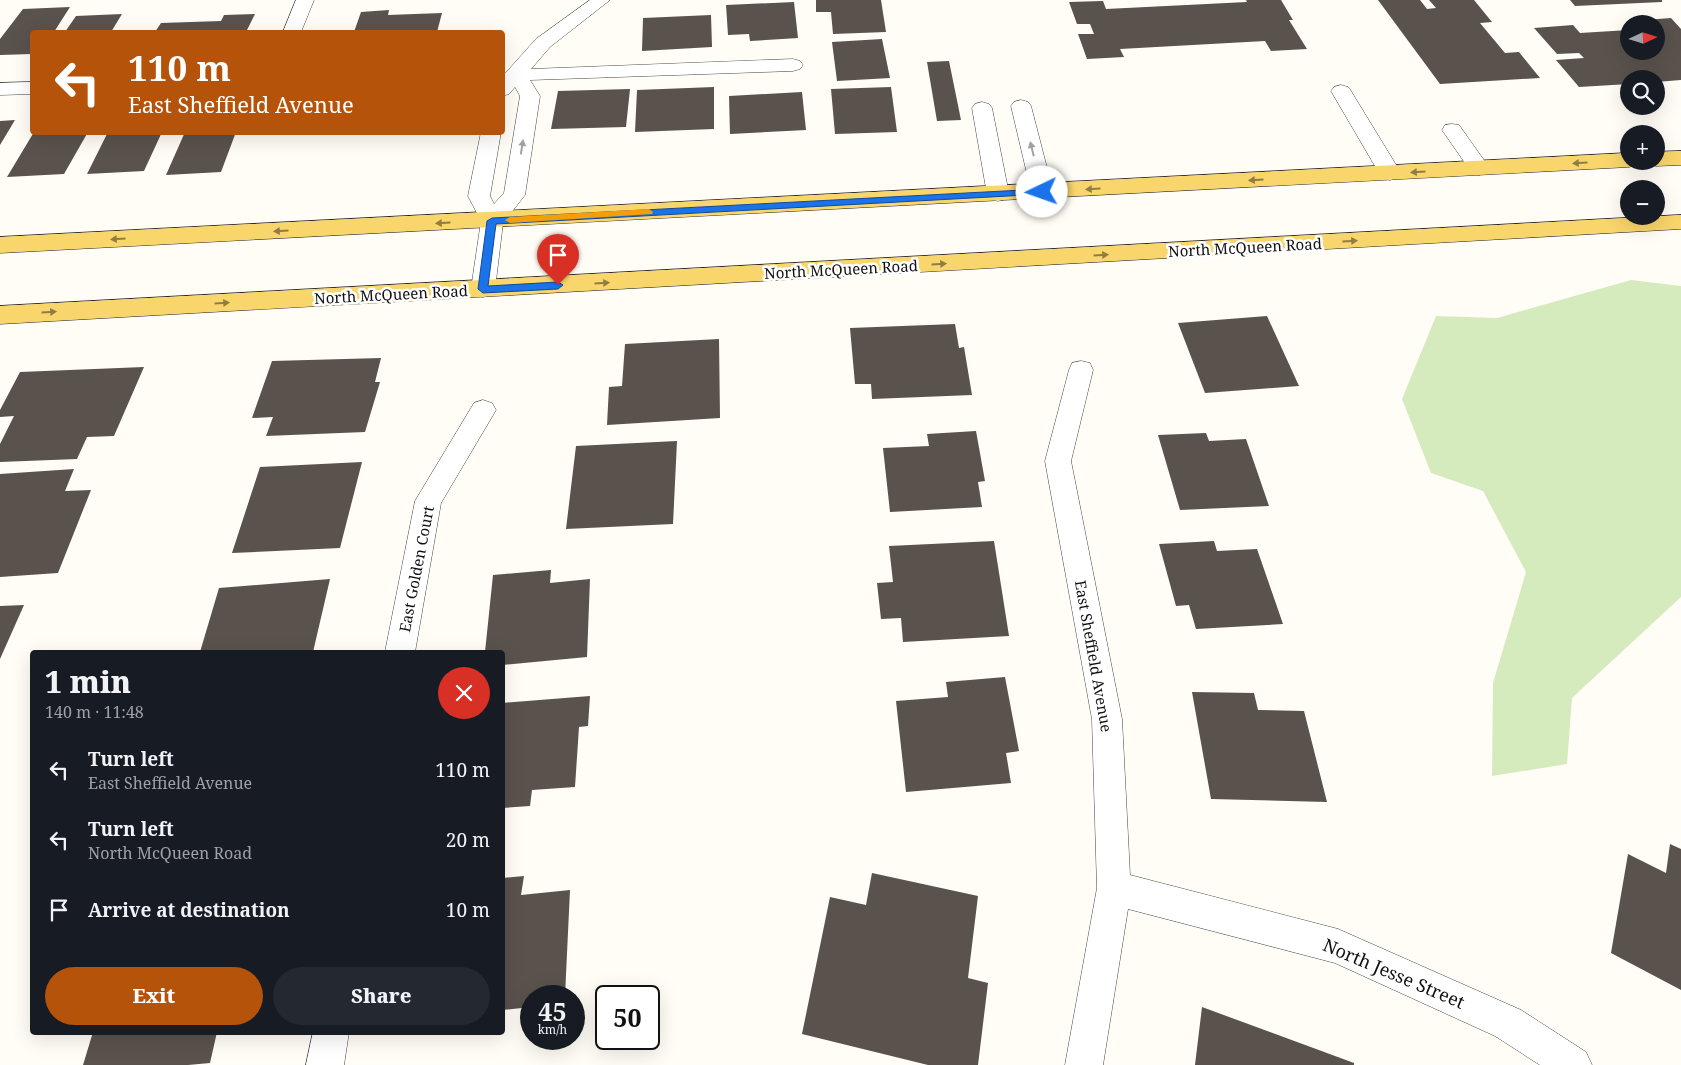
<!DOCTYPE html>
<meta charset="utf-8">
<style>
body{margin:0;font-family:"Noto Serif",serif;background:#242831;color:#f1f3f6;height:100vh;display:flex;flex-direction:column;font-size:19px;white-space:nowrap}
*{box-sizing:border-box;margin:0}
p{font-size:16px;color:#9ea1a6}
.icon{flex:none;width:28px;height:28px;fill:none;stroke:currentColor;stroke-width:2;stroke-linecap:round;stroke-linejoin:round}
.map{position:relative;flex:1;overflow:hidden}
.drawer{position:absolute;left:30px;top:650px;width:475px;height:385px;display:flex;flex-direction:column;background:#171b24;border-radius:5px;box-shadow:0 5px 20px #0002}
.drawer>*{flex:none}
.top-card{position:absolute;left:30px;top:30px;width:475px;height:105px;border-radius:5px;box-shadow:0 5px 20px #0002;background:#b45309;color:#fff;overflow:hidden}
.needle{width:32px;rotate:86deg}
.buttons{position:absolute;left:1620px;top:15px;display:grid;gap:10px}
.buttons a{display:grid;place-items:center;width:45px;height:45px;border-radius:50%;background:#171b24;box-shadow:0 5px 20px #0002;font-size:25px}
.speed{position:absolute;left:520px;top:985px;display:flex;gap:10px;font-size:25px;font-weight:700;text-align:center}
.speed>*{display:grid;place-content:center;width:65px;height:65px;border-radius:50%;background:#171b24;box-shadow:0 5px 20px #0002;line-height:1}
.speed small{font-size:12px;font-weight:400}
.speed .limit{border:2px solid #111;border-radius:8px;background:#fff;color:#111}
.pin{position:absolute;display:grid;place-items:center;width:42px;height:42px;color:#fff;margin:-51px -21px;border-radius:50% 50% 50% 0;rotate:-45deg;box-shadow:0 0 5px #0007}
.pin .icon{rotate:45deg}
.me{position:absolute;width:55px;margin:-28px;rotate:267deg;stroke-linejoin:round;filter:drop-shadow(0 0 4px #0008)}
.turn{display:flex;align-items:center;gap:18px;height:105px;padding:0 15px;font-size:22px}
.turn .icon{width:65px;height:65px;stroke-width:2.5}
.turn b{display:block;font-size:35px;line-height:42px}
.round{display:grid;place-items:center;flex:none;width:52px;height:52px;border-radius:26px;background:#242831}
.headline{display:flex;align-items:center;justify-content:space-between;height:85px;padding:0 15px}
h1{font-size:30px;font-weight:800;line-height:38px}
.primary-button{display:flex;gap:10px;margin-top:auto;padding:10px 15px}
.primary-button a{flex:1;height:58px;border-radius:30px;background:#b45309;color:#fff;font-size:20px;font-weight:800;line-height:58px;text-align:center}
.primary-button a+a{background:#242831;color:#f1f3f6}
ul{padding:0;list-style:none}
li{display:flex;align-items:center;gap:15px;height:70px;padding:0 15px}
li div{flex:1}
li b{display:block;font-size:19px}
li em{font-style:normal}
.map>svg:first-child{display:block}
.green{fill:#d5ebbd}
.building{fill:#5a524d}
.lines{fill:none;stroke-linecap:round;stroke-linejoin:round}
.minor-casing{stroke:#444;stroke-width:1}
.major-casing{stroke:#222;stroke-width:1}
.minor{fill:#fff;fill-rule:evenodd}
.major{fill:#f9d66b;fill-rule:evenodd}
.oneway{fill:#a0a0a0}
.oneway2{fill:#917d42}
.route{fill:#1a73e8;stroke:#114b97}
.slow{fill:#f59e0b}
.labels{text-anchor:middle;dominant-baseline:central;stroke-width:5;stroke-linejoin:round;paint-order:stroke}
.street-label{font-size:15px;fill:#111;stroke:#fff}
.near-street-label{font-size:18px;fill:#111;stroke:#fff}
</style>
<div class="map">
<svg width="1681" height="1065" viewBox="0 0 1681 1065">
<rect width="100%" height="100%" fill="#fffdf5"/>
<path class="green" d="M1631,280L1681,286V597L1572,698L1567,764L1492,776L1493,683L1526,572L1483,491L1431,473L1402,399L1436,316L1497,318Z"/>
<path class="building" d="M816,0H881L886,32L833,34L831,12H816Z
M1246,0H1281L1293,20H1289L1307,49L1271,51L1265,41L1120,49L1124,57L1087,59L1078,34H1094L1090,24H1077L1069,2L1103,1L1106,9L1247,2Z
M1378,0H1420L1427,9L1436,8L1429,0H1474L1492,22L1480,23L1505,53L1519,52L1540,78L1440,84Z
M1570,0H1662V2L1575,6Z
M794,2L798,38L750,41L749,34L728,35L726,5Z
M70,7L54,32H32V54L0,55V39L23,9Z
M389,10L388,15L442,13L437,32H354L361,12Z
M122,14L111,32H65L76,16Z
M255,14L246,32H155L161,23L221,21L224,15Z
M711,15L712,47L642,51L643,18Z
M1671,18L1681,29V80L1656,82V79H1629V84L1579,87L1556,60L1584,58L1579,53L1557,54L1534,28L1573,25L1580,33L1629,30V51H1656V24H1635L1632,21Z
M882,39L890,78L837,81L832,42Z
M949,61L961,120L937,121L927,62Z
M714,87V129L635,132L637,90Z
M891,87L897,132L835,134L831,89Z
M630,89L626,127L551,129L558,91Z
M802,92L806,130L730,134L729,96Z
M15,120L0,145V121Z
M34,132H88L64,174L7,177Z
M108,132H162L144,171L87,174Z
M185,132H236L221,172L166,175Z
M1267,316L1299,386L1205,393L1178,323Z
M955,324L959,348L964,347L972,395L872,399L871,384H855L850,328Z
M719,339L720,418L607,425L609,387L622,386L625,344Z
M381,358L375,382H380L365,432L266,436L273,417L252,418L272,361Z
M144,367L114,436L87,437L77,459L0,462V444L14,416L0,417V410L20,372Z
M976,431L985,481L978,482L982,507L890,512L883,448L929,446L927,434Z
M1206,433L1209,441L1246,439L1269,506L1180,510L1158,435Z
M677,441L673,524L566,529L576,446Z
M362,462L340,548L232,553L260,467Z
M74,469L65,491L91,490L58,573L0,577V474Z
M994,541L1009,636L903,642L901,618L881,619L877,583L893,582L889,546Z
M1214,541L1217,551L1257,549L1283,624L1196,629L1189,605L1176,606L1159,544Z
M551,570L550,583L590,579L587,657L502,665V652H485L493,575Z
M330,579L313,652H200L219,588Z
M24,605L0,659V606Z
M1005,677L1019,751L1006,753L1011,783L906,792L896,701L948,697L946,682Z
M1192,692L1254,693L1258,710L1304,711L1327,802L1211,799Z
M590,696L588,726L579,727L575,787L532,790L530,806L502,808V703Z
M1670,844L1681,849V990L1611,953L1628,854L1666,873Z
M872,873L978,896L968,978L988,983L978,1065H928L802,1034L830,897L866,905Z
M524,876L521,895L570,890L565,996H531V1007L502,1010V878Z
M1202,1007L1354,1063V1065H1195Z
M93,1032H217L210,1063L188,1065H83Z"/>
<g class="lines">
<defs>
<path id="minor" d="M296,0H314L301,32H283Z
M590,0H610L550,47L531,69L793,59L800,61L803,65L800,69L793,71L530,80L540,96L525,195L503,223L495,289L491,295L483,297L475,295L471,289L481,221L468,196L481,132H501L490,196L494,204L504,193L520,96L515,87L509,94L502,96V77L536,39Z
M32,82V94L0,95V83Z
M1341,85L1348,87L1351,91L1401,173L1397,178L1390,180L1383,178L1379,173L1331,91L1334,87Z
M1021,100L1028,102L1031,106L1053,191L1050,196L1042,198L1034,196L1031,191L1011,106L1014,102Z
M982,102L989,104L992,108L1009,194L1006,199L998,201L990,199L987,194L972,108L975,104Z
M1452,124L1459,125L1486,163L1489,168L1486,173L1479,175L1472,173L1442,130L1445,125Z
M1081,361L1090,363L1093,370L1071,461L1122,719L1130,875L1338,929L1521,1010L1586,1052L1592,1065H1540L1495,1036L1335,963L1128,909L1103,1065H1065L1097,888L1092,719L1045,461L1069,370L1072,363Z
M483,400L492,403L496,410L441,503L415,652H385L415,501L474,403Z
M313,1032H349L344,1065H306Z"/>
<path id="major" d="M1681,151V165L1656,166L1649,164L1647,161H1656V152Z
M1629,153V161H1639L1636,165L1629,167L0,253V237Z
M1681,215V229L0,324V306Z"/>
</defs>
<use href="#minor" class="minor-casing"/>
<use href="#major" class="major-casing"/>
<use href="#minor" class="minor"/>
<use href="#major" class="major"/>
</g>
<defs><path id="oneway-solid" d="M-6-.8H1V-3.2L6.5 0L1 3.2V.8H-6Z" transform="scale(1.25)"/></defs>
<g class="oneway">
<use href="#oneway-solid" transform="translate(522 147) rotate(-81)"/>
<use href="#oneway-solid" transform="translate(1032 149) rotate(-104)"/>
</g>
<g class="oneway2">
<use href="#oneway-solid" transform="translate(1580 163) rotate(177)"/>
<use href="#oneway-solid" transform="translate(1418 172) rotate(177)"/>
<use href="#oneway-solid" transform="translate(1256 180) rotate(177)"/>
<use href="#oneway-solid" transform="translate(1093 189) rotate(177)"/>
<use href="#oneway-solid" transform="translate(443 223) rotate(177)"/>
<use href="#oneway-solid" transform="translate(281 231) rotate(177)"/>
<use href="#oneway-solid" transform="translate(118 239) rotate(177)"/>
<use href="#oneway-solid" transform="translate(1350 241) rotate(-3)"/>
<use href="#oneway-solid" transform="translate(1101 255) rotate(-3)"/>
<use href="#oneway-solid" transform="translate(939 264) rotate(-3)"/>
<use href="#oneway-solid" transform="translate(602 283) rotate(-3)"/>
<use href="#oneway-solid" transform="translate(222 303) rotate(-3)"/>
<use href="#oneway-solid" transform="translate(49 312) rotate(-3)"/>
</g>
<path class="route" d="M1042,189L1047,192L1045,194L496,224L488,286L558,282L563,285L558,289L483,293L478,289L487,221L492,218Z"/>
<path class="slow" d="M649,209L653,212L652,214L510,223L505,220L510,217Z"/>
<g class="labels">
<g class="street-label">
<text transform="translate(1245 247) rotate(-3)">North McQueen Road</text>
<text transform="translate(841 269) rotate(-3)">North McQueen Road</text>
<text transform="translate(391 294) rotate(-3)">North McQueen Road</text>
<text transform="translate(416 569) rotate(-79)">East Golden Court</text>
<text transform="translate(1094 656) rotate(80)">East Sheffield Avenue</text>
</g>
<g class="near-street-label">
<text transform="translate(1394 973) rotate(23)">North Jesse Street</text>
</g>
</g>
</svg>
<div class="buttons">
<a><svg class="needle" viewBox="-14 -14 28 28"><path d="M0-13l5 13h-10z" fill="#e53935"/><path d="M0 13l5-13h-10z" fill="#9ea1a6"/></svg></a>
<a><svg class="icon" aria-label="search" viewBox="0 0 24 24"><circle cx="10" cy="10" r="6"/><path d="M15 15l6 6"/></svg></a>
<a>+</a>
<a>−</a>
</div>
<div class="speed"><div>45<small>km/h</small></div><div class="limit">50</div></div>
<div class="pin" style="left:558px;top:285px;background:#d93025"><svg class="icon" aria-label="arrive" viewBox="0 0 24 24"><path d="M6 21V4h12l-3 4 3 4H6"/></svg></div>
<svg class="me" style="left:1042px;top:192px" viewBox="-20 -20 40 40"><circle r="19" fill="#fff"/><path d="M0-13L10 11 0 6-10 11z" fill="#1a73e8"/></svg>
<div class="top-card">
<div class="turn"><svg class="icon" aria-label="left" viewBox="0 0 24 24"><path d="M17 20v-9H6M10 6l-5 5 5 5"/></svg><div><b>110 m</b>East Sheffield Avenue</div></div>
</div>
<section class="drawer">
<div class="headline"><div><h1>1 min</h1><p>140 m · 11:48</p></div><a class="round" style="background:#d93025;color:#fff"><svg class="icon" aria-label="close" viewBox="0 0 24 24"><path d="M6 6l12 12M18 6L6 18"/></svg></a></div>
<ul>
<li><svg class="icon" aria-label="left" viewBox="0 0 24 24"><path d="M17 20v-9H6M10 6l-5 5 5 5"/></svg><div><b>Turn left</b><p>East Sheffield Avenue</p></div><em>110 m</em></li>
<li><svg class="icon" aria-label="left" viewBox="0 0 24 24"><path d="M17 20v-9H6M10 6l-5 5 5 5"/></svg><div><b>Turn left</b><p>North McQueen Road</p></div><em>20 m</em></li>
<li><svg class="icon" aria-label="arrive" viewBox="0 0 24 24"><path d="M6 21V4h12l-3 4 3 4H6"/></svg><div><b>Arrive at destination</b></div><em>10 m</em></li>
</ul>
<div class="primary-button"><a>Exit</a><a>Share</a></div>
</section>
</div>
